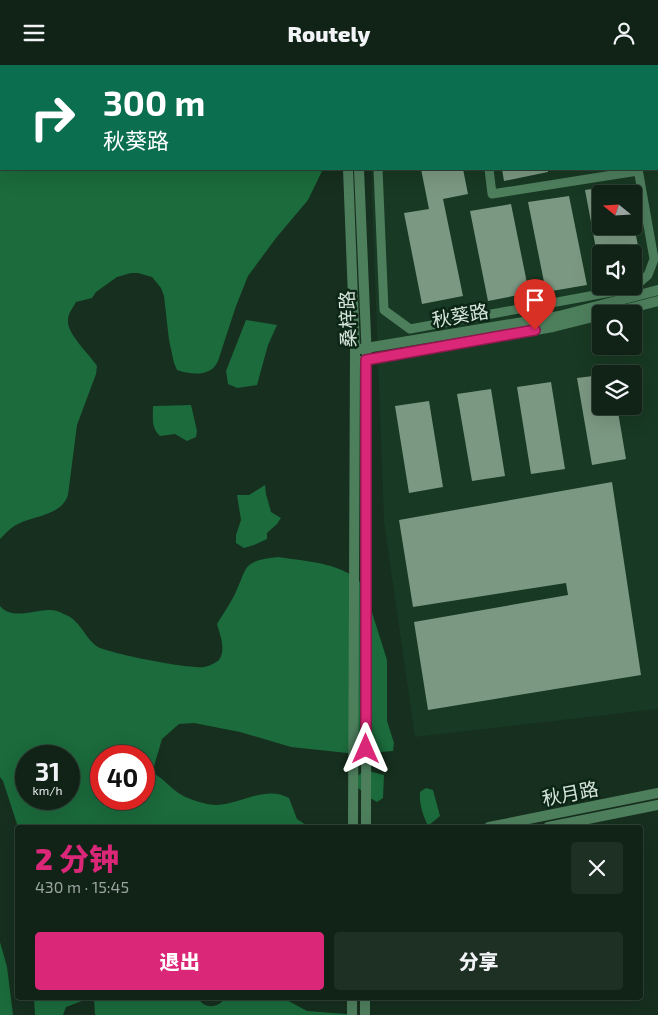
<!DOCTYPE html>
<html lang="zh">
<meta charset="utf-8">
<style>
body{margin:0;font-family:"Exo 2","Noto Sans SC",sans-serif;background:#1e2f23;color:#f1f3f6;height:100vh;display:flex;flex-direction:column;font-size:19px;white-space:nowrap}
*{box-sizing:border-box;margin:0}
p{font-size:16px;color:#9ca4a1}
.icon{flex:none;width:28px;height:28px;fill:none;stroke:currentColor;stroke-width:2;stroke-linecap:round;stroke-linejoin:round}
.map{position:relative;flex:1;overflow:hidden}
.side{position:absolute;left:15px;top:760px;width:628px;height:175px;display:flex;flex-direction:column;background:#102316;border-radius:5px;box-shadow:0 5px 20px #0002,0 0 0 1px #304035}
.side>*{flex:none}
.banner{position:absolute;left:0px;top:0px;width:659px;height:105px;box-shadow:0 5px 20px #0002,0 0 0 1px #304035;background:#0b6e4f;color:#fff;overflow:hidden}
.needle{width:32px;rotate:288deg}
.fabs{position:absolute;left:592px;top:120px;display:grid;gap:10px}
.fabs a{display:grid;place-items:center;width:50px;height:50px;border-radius:5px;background:#102316;box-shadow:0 5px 20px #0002,0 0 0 1px #304035;font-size:25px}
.speed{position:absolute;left:15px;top:680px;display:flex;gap:10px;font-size:25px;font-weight:700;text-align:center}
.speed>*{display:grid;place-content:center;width:65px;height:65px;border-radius:50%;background:#102316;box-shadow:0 5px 20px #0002,0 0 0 1px #304035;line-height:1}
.speed small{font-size:12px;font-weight:400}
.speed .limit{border:8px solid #d22;background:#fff;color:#111}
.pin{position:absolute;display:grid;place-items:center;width:42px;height:42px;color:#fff;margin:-51px -21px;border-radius:50% 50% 50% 0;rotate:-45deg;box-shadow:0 0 5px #0007}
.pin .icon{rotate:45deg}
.me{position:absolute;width:55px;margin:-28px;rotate:0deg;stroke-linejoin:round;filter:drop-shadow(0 0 4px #0008)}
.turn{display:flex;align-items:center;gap:18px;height:105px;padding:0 20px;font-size:22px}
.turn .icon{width:65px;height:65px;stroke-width:2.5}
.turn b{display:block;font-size:35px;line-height:42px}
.round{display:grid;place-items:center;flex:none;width:52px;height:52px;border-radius:5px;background:#1e2f23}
.head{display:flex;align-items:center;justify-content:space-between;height:85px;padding:0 20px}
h1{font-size:30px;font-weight:800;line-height:38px;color:#db2777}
.primary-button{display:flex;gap:10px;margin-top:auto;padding:10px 20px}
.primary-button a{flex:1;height:58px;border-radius:5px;background:#db2777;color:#fff;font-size:20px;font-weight:800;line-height:58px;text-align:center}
.primary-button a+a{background:#1e2f23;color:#f1f3f6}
header{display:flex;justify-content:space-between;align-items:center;height:65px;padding:0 20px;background:#102316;font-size:22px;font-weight:800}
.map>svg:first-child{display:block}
.built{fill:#183923;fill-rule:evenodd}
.forest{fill:#1b6b3c;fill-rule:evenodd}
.building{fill:#7b9882}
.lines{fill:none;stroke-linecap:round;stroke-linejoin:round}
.minor{stroke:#4e7f5d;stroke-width:9}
.tertiary{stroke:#4e7f5d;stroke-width:10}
.route-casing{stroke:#8e194d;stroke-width:12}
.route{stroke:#db2777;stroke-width:9}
.labels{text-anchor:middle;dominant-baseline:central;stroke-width:5;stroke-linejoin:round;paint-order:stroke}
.street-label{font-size:19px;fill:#d7e6da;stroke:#0c2615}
</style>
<header><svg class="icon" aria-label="menu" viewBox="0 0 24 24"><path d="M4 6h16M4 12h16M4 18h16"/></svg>Routely<svg class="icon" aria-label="person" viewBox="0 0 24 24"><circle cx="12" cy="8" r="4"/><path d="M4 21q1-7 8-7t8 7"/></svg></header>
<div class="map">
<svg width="658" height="950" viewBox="0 0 658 950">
<rect width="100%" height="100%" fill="#162f1e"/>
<path class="built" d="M367,0H658V644L415,672L384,457L371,104H658V1ZM601,129H634V161H601ZM601,189H634V221H601ZM601,249H634V281H601ZM601,309H634V341H601Z"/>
<path class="forest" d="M0,0L313,1H1V104H323L308,135L276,173L248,211L236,241L218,296C211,312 192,310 177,305L174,298L169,275L164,231L161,223L152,212L138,208H131L117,212L96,227L92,233L76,237C73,243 68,248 68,255C66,268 90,290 97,301L96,309L77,360L68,430C61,451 35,450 18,459C11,462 5,469 0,474Z
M246,255L277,260L268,280L257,320L237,323L228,319L226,306Z
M191,340L197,366L196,372L187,376L175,369L160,371C151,363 153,353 153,341Z
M265,420L266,429L271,447L281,453L277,459L267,468V474L254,480L244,483L236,478V470L241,455L237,430H249Z
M278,492C304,496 348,498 364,522L387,595V656L394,678L393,686L357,689L291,682L240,667L194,658L179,659L162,674L152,708C164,713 170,723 180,729C190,735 206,740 217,740C241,739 266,720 289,733L297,754L309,762H18L3,716L0,712V541C13,556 35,544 51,545C56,545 62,548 66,550C81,556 85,574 98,582C112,589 188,604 204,602C207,602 215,598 218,596C227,586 220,570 217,559C223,549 230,539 235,529C248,501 242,496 278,492ZM26,691H69V734H26ZM101,691H144V734H101Z
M365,705L384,710L383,733L377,737L367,731L355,720V713Z
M426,723L433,725L440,751L428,761C423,750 419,739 420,727Z
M0,877L7,902L13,950H0Z
M34,933H81L82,936L66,942L63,950H35Z
M94,933H198C204,944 218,944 225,933H283L307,946L359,950H95Z"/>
<path class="building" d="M421,104H463L468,129L443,134L463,231L422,239L404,148L429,144Z
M502,104H548V107L504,116Z
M626,119L628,129H601V161H634L643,205L640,208L634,210V189H597L585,125Z
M569,131L587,220L546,227L528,137Z
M511,139L529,228L488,236L470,146Z
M601,310V341H617L626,394L592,400L577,313Z
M551,317L565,404L531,409L517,322Z
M491,324L505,411L472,416L457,329Z
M429,336L443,422L409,428L395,341Z
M612,417L641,610L428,645L414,557L568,530L566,518L413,542L399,455Z"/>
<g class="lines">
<path class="minor" d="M374,0V1
M622,0L623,1
M554,1L560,0
M378,104L384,245L410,264L633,223L648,210L654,194L638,104
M489,104L492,129L638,106"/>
<path class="tertiary" d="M344,0V1
M355,0V1
M642,0V1
M650,0V1
M658,45V48
M658,95V98
M348,104L355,284L353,762
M359,104L367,295L366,762
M607,249L658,236
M360,284L559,251L658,225
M361,296L553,262L601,250
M489,762L658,728
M548,762L658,740
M352,950V932
M365,950V932"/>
</g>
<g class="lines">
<defs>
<path id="route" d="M366,684V295L535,265"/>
</defs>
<use href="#route" class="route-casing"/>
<use href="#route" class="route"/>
</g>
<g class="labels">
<g class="street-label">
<text transform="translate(460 250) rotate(-10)">秋葵路</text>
<text transform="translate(347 254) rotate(-92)">桑梓路</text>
<text transform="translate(570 728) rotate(-11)">秋月路</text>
</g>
</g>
</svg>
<div class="fabs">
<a><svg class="needle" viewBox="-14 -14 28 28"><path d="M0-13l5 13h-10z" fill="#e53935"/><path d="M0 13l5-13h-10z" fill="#9ca4a1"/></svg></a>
<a><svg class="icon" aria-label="sound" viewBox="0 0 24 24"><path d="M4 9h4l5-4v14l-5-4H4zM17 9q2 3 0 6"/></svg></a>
<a><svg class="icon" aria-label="search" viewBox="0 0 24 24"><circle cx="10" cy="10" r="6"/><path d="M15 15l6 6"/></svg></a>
<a><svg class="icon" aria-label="layers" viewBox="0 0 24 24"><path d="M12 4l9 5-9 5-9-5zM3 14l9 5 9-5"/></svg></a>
</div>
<div class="speed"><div>31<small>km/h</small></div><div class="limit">40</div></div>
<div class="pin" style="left:535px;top:265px;background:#d93025"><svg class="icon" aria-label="arrive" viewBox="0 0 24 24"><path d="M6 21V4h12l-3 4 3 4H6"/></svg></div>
<svg class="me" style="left:366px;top:684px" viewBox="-20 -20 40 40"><path d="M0-17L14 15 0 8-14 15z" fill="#db2777" stroke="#fff" stroke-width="4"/></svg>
<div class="banner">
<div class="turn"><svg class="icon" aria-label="right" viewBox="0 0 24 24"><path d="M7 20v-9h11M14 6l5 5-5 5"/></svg><div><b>300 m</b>秋葵路</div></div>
</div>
<section class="side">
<div class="head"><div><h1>2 分钟</h1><p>430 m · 15:45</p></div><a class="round"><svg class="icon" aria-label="close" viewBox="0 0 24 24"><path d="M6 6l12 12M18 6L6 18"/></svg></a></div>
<div class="primary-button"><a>退出</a><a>分享</a></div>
</section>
</div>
